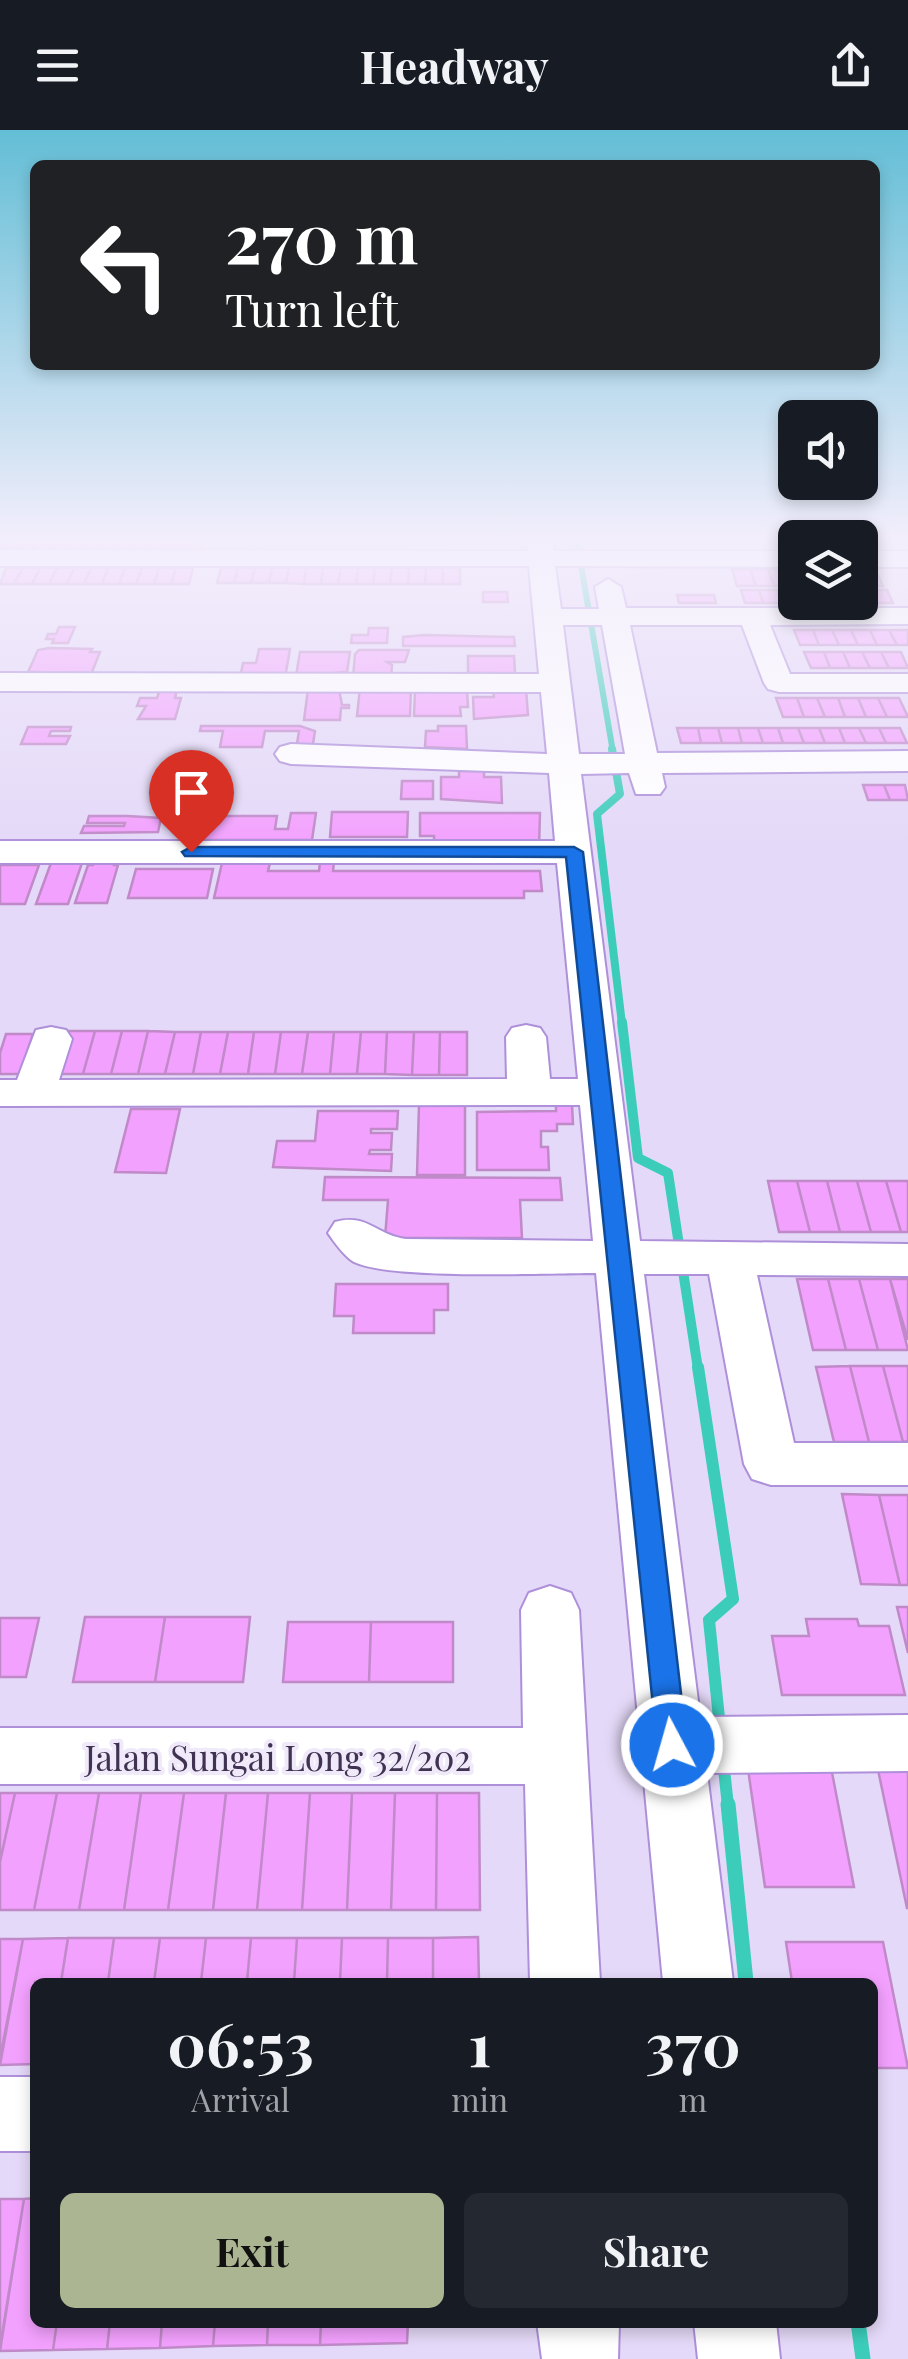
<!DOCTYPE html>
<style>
body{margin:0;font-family:"Playfair Display",serif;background:#242831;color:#f1f3f6;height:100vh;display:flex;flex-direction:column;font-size:38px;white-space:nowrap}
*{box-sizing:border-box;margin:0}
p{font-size:32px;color:#9ea1a6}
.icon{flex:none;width:55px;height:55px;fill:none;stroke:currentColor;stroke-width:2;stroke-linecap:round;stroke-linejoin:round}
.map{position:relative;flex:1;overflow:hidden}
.side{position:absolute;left:30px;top:1848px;width:848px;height:350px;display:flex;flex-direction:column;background:#171b24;border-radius:15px;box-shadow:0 5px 15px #0003}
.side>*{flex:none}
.banner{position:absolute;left:30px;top:30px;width:850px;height:210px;border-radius:15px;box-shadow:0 5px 15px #0003;background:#202124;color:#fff;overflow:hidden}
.buttons{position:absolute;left:778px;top:270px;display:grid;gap:20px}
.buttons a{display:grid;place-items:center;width:100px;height:100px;border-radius:15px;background:#171b24;box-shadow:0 5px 15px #0003;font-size:50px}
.pin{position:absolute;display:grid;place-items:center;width:85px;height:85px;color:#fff;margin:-102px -42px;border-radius:50% 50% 50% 0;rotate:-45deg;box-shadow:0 0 10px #0007}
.pin .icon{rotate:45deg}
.me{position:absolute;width:110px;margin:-55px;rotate:354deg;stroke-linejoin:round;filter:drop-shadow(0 0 8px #0008)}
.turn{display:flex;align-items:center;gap:35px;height:210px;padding:0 30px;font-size:45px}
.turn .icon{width:130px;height:130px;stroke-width:2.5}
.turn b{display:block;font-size:70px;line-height:85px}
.eta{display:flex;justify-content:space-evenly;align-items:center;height:170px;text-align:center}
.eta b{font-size:60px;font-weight:700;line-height:70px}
.button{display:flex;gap:20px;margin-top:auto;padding:20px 30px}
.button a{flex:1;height:115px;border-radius:15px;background:#abb592;color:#111;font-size:40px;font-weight:700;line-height:115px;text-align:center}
.button a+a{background:#242831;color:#f1f3f6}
header{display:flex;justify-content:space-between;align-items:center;height:130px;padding:0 30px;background:#171b24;font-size:45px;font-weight:700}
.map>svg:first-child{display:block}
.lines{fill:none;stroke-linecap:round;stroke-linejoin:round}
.stream-far4{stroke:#3ccdba;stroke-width:6}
.stream-far3{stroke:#3ccdba;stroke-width:8}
.stream-far2{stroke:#3ccdba;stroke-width:10}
.stream-far1{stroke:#3ccdba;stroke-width:12}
.stream{stroke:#3ccdba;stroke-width:15}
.building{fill:#f3a1fe;stroke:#c089c8;stroke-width:2.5}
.minor-casing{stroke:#ae90da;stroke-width:4}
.minor{fill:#fff;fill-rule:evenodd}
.route{fill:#1a73e8;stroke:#114b97;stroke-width:2.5}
.labels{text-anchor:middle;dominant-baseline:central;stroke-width:8;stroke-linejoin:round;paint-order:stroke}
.near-street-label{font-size:35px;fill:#403352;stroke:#efe9f9}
</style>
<header><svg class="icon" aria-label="menu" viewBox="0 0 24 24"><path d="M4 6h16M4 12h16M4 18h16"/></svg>Headway<svg class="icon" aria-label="share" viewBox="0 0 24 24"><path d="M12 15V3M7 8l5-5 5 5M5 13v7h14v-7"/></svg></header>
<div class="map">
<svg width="908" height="2229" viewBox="0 0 908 2229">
<rect width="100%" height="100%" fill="#e4d9f8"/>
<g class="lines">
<path class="stream-far4" d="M576,406L613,622"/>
<path class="stream-far3" d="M612,619L620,664L597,684L622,894"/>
<path class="stream-far2" d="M622,892L638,1028L668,1043L698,1239"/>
<path class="stream-far1" d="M698,1237L733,1469L709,1490L720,1598
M723,1630L728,1676"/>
<path class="stream" d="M728,1674L746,1852
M858,2192L863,2229"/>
</g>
<path class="building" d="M7,406H24L16,420H0Z
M24,406H40L33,420H16Z
M40,406H57L49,420H33Z
M57,406H73L66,420H49Z
M73,406H89L83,420H66Z
M89,406H106L99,420H83Z
M106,406H122L116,420H99Z
M122,406H139L133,420H116Z
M139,406H155L150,420H133Z
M155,406H172L167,420H150Z
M172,406H188L183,420H167Z
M188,406H205L200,420H183Z
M6,438H23L14,454H0Z
M23,438H40L32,454H14Z
M40,438H57L49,454H32Z
M57,438H74L67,454H49Z
M74,438H91L84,454H67Z
M91,438H108L102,454H84Z
M108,438H125L119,454H102Z
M125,438H142L136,454H119Z
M142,438H159L154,454H136Z
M159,438H176L171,454H154Z
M176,438H193L189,454H171Z
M221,438H238L234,453H217Z
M238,438H255L251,453H234Z
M255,438H272L269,453H251Z
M272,438H289L286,453H269Z
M289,438H306L304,454L286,453Z
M306,438H323L321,454H304Z
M323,438H341L338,454H321Z
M341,438H358L356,454H338Z
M358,438H375L373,454H356Z
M375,438H392L390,454H373Z
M392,438H409L408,454H390Z
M409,438H426L425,454H408Z
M426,438H443V454H425Z
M443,438H460V454H443Z
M732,439H750L756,456H737Z
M750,439H768L774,456H756Z
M768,439H786L792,456H774Z
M860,439H875L883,456H865Z
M741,460H759L763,473H745Z
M759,460H777L782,473H763Z
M869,460H887L893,473H875Z
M483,462H507L508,472H483Z
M677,465H714L716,473H679Z
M59,497H75L68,513H52L54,509H46L48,504H56Z
M369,498H388L387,513H351L352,505H368Z
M794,500H813L819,515H800Z
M813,500H832L839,515H819Z
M832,500H851L858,515H839Z
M851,500H870L877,515H858Z
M870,500H889L897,515H877Z
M889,500H908V515H897Z
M424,505L514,507L515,516H403V507Z
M49,518L92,519L90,522H100L90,547H36L39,542H28L38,520Z
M259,519H290L285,548H240L243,533H256Z
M359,520H409L405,532H387L392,535L391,548H353L355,524Z
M300,522H350L347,542L296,546Z
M804,522H824L830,538H811Z
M824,522H843L850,538H830Z
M843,522H862L870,538H850Z
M862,522H881L889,538H870Z
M881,522H901L908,538H889Z
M468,526H514L515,543H468Z
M360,557H411L410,586H357Z
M160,559H177L175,568H181L175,589H138L146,576H137L140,568H157Z
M308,559H339L342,575H349V578H341L340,590H304Z
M493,559H526L528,585L474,589L473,567H494Z
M415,560H467L468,577H460L461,586H414Z
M776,568H797L804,587H783Z
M797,568H817L825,587H804Z
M817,568H838L845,587H825Z
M838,568H858L866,587H845Z
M858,568H878L887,587H866Z
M878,568H899L908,587H887Z
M201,596H300L315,601L312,620H296L299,601H265L262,617H220L223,601H200Z
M438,596H466L467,619L425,617L426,601H438Z
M28,597H71L70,601H51L49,606H70L66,614H21Z
M677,598H698L701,613H681Z
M698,598H718L722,613H701Z
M718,598H738L742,613H722Z
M738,598H758L763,613H742Z
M758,598H778L783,613H763Z
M778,598H798L804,613H783Z
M798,598H819L825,613H804Z
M819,598H839L845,613H825Z
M839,598H859L866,613H845Z
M859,598H879L886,613H866Z
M879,598H900L907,613H886Z
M459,641H484V647H501L502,673L441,669V647H459Z
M402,651H433V669H401Z
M863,655H884L890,670H868Z
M884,655H905L908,670H890Z
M332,682H408L407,707H330Z
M291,683H316L312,710H186L192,686H277L275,699H288Z
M420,683H540L539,718L434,713V706H420Z
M89,686H127L161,688L158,702L81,703L84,696H124L125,693H87Z
M95,730H115L114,735H118L107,773H75L88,735H93Z
M320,732H334L333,741H540L542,761H524V768H214L222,733H270L268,741H319Z
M51,733H82L68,774H36Z
M0,735H39L25,774H0Z
M136,739H213L207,768H128Z
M69,901H95L83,944H56Z
M95,901H122L111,944H83Z
M122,901H148L138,944H111Z
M148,901L175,902L165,944H138Z
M175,902H201L193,944H165Z
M201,902H228L220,944H193Z
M228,902H254L248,944H220Z
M254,902H281L275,944H248Z
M281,902H308L302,944H275Z
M308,902H334L330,944H302Z
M334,902H361L357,944H330Z
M361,902H387L385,944H357Z
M387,902H414L412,945L385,944Z
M414,902H440L439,945H412Z
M440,902H467V945H439Z
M6,904H33L20,944H0V923Z
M419,975H465V1045H417Z
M556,975H572L573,994H557V1001H541V1017H548L549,1040H477V982L556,981Z
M131,979H180L166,1043L115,1042Z
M318,981H398L397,999H371V1003H392L391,1020H370L369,1024H392L391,1041L273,1037L277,1011H315Z
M325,1047L560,1048L562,1070H520L522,1108H385L388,1070H323Z
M768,1051H797L810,1102H779Z
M797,1051H827L840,1102H810Z
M827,1051H857L871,1102H840Z
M857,1051H886L901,1102H871Z
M886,1051H908V1102H901Z
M797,1149H828L846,1220H813Z
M828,1149H859L878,1220H846Z
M859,1149H890L908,1220H878Z
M890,1149H908V1210Z
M336,1154H448V1180H434V1203H353L354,1186H334Z
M850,1236H883L903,1312H869Z
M850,1236L869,1312H834L816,1237Z
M883,1236H908V1311L903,1312Z
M842,1364L879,1365L900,1455L861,1454Z
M879,1365H908V1455H900Z
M897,1477H908V1523Z
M85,1487H165L155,1552H73Z
M165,1487H250L243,1552H155Z
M0,1488H39L26,1547H0Z
M806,1489H857L859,1496H889L905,1565H782L772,1506H809Z
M288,1492H371L369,1552H283Z
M371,1492H453V1552H369Z
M747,1632H830L854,1757H765Z
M877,1635H908V1778H907Z
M0,1663H15L0,1732Z
M15,1663H57L34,1780H0V1732Z
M57,1663H99L79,1780H34Z
M99,1663H141L124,1780H79Z
M141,1663H184L168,1780H124Z
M184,1663H226L213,1780H168Z
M226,1663H268L257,1780H213Z
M268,1663H310L302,1780H257Z
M310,1663H352L347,1780H302Z
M352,1663H395L391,1780H347Z
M395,1663H437L436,1780H391Z
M437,1663H479L480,1780H436Z
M478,1807L479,1852H433V1808Z
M68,1808H114L108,1852H61Z
M68,1808L61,1852H35V1934L0,1935L23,1809Z
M114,1808H160L154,1852H108Z
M160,1808H206L201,1852H154Z
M206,1808H251L247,1852H201Z
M251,1808H297L294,1852H247Z
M297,1808H342L340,1852H294Z
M342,1808H388L387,1852H340Z
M388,1808H433V1852H387Z
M0,1809H23L0,1928Z
M786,1812H883L908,1938H872V1852H792Z
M35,2068V2192H57L53,2220L0,2221L24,2069Z
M0,2069H24L0,2217Z
M57,2192H110L107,2219L53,2220Z
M110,2192H162L160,2218L107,2219Z
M162,2192H215L213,2216L160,2218Z
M215,2192H268L267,2215L213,2216Z
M268,2192H321L320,2215H267Z
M321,2192H408L407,2213L320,2215Z"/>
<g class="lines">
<defs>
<path id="minor" d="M527,406H551L554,421H795V437L555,436L561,479H599L595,457L608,449L621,457L626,478H908V494L770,495L790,544H908V562H779L768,559L764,553L742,495H630L657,623L908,621V641L662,643L665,657L660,664H636L629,643L581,644L640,1111L908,1114V1146L757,1145L794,1313H908V1355H771L752,1349L744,1334L709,1144H644L700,1587L908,1585V1641L707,1643L733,1852H663L596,1143C547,1143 391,1150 354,1132C344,1126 335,1113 328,1103L335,1092C368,1083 375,1105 406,1109L593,1111L580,975L0,976V950H17L36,900L51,897L66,900L72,909L59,950L507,949L506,907L512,898L526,895L540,898L546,907L550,949H578L557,733H0V711H555L549,643L291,634L280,631L275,624L280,617L291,614L547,624L541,562L0,561V543L539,544L529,436H0V420L528,421ZM563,495H602L625,624H579Z
M860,421H908V437H860Z
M550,1456L571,1463L579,1480L600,1852H530L525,1654H0V1598H523L521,1480L529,1463Z
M0,1947H35V2021H0Z
M537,2192H619L618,2229H542Z
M694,2192H776L780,2229H698Z"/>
</defs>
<use href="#minor" class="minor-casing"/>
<use href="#minor" class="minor"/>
</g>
<linearGradient id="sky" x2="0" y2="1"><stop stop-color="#63bed6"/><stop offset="0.57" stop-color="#f3eefc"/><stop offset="1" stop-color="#f3eefc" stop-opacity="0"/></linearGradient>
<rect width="908" height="718" fill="url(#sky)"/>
<path class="route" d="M191,717H574L583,722L687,1615L683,1625L672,1628L661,1625L657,1615L566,727L185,726L182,722Z"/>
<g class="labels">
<g class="near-street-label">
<text x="278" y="1626">Jalan Sungai Long 32/202</text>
</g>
</g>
</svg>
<div class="buttons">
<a><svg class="icon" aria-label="sound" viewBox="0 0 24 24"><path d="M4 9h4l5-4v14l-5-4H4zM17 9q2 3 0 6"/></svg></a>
<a><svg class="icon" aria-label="layers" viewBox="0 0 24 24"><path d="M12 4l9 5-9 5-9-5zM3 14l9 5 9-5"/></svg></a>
</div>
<div class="pin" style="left:191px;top:722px;background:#d93025"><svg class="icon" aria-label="arrive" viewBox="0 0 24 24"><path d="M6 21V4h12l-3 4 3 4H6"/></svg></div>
<svg class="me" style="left:672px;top:1615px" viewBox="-20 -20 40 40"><circle r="17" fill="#1a73e8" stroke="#fff" stroke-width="3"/><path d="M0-11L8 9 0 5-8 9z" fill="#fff"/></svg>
<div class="banner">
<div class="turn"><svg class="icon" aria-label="left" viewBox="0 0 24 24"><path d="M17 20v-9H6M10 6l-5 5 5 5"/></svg><div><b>270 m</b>Turn left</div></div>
</div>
<section class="side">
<div class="eta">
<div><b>06:53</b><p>Arrival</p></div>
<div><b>1</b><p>min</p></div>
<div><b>370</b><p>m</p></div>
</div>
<div class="button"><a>Exit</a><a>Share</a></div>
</section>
</div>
